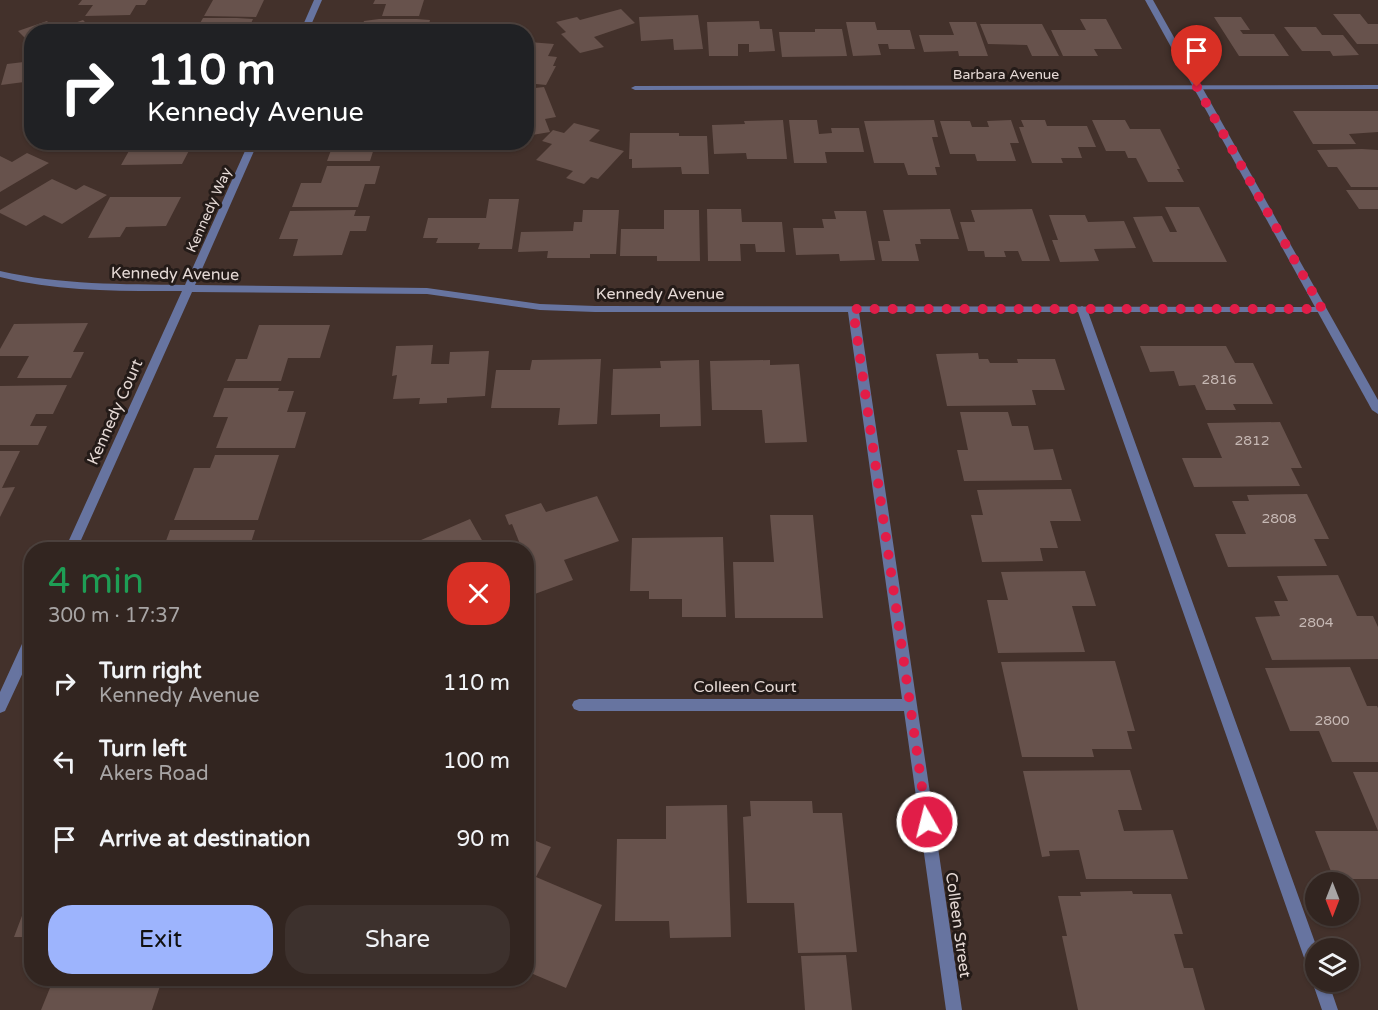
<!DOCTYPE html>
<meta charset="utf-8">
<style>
body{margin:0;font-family:"Varela Round",sans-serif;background:#3d312d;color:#f1f3f6;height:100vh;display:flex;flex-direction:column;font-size:22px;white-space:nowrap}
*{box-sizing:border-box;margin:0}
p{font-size:20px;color:#a8a5a5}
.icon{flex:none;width:33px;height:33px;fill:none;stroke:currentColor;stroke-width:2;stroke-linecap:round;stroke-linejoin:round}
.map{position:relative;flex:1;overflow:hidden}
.drawer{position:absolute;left:24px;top:542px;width:510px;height:444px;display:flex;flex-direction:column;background:#322520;border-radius:24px;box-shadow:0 2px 4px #0004,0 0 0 2px #4d423e}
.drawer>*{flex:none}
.hud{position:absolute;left:24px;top:24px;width:510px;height:126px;border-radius:24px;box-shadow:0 2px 4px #0004,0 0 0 2px #4d423e;background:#202124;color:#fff;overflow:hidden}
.needle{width:39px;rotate:180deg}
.buttons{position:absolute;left:1305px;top:872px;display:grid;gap:12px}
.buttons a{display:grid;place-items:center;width:54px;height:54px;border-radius:50%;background:#322520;box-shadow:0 2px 4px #0004,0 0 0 2px #4d423e;font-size:30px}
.pin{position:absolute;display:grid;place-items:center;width:51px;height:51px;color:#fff;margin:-62px -26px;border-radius:50% 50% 50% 0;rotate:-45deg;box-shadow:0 0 6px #0007}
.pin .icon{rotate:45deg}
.me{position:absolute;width:66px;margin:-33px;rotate:352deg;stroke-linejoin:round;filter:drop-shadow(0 0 4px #0008)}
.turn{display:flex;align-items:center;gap:21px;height:126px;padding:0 24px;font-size:27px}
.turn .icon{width:78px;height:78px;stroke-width:2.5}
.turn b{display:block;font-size:42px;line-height:51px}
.round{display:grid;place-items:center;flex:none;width:63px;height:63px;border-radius:24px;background:#3d312d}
.headline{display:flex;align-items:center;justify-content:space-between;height:102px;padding:0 24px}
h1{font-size:36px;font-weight:600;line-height:45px;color:#1e9e55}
.action{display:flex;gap:12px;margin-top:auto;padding:12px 24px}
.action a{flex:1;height:69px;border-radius:24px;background:#9db4fd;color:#111;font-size:24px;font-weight:600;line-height:69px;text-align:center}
.action a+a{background:#3d312d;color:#f1f3f6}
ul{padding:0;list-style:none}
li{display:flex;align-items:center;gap:18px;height:78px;padding:0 24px}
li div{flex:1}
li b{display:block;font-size:22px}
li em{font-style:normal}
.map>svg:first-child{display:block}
.building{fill:#67524c}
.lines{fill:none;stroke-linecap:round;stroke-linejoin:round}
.service{fill:#6774a0;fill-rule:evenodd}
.minor{fill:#6774a0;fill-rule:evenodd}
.tertiary{fill:#6774a0;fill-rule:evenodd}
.route{stroke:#e11d48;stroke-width:10;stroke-dasharray:0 18}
.labels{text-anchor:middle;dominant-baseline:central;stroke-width:6;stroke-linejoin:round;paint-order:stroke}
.far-street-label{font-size:14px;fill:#e6dad6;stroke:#241b18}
.number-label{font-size:14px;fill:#c6b8b4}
.street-label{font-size:16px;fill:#e6dad6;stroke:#241b18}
</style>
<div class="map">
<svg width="1378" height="1010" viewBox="0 0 1378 1010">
<rect width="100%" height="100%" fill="#43312b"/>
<path class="building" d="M82,0H148L145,5H136L130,15L85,16L93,5H78Z
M213,0H264L256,17L204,16Z
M375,0H424L419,16H382L386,4H373Z
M621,9L635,23L594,37L604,47L580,53L561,34L566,32L556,22L577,17L580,20Z
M1333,14H1360L1368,24H1378V44H1357Z
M698,15L703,49L674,50L673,39L641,41L639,17Z
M1214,17H1241L1250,30H1240L1243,34H1274L1289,56H1239Z
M203,18H237L253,19L248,30L195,32Z
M379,19H417L430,20L427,32H360L364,21Z
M1080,19H1106L1122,49H1094L1098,56H1063L1051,30H1086Z
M83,20L95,32H32V45L18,31L47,21L55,30Z
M759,21L760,29H772L775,51L749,52V44H738V56H709L707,22Z
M846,22H875L877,30H910L915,49H889L888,44H878L881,55L853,56Z
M949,22H976L988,56H959L958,51L924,52L919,35H954Z
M980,24H1042L1059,56H1032L1027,45L988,44Z
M1284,27H1316L1322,35H1343L1359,55L1333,56L1330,51H1302Z
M815,29H842L847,56L782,57L779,32H815Z
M529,42L554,44L548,56L557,57L553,66H556L546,85L526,83V47Z
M32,61V81L1,85L7,64Z
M544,87L556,117L545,119L550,132L526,136V89Z
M1293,111H1378V132L1349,134L1356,144H1313Z
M783,120L787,159H747L746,153L714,154L712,125L745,124L744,121Z
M789,120H817L819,134L832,133L831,128H859L864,152H825L827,163H794Z
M934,120L938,137H932L940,167H935L937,175H908L904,163H874L864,121Z
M1011,120L1019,143H1010L1016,161H977L975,154H950L940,121H970L972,127H989L987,121Z
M1021,120H1045L1047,126H1087L1096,147H1078L1082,158H1061L1063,163H1032L1019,127H1024Z
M1092,120H1125L1130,129H1160L1180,169H1177L1184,182H1148L1136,158H1128L1125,151H1106Z
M574,123L600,130L589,141L624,151L598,179L591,177L584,184L566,178L573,171L536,160L552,144L542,141L553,130L564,133Z
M630,133H679V136H707L709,174H682L681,167L632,168V159H629Z
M134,142H168L193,143L182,164L121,165Z
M334,142H376L370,161H327Z
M1362,149L1378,150V187H1351L1337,167H1328L1317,150Z
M27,153L49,163L0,192V156L12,162Z
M327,166H380L375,184H365L358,207H292L301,183H321Z
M52,179L76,190L84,185L107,195L62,224L44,215L26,226L0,213V210Z
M1346,190H1378V209H1359Z
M110,197H181L166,226L126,227L120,237L88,238Z
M489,199H519L512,249H478L480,243H436L438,238H423L428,218H486Z
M1165,207H1199L1227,262H1153L1133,217L1162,216L1170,232H1177Z
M707,209H741L742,222H782L785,252H756L755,244H740L741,261H708Z
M950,209L959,239H920L921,244H915L919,261H882L878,241H890L883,210Z
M1032,209L1050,261H1022L1018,251H1004L1006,257H985L984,251H968L960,222H975L971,210Z
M356,210L354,216H370L366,231H350L342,255L293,256L298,239H279L290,211Z
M583,210H619L616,254H590V258H547L548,251L518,252L521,232L573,231L574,222H582Z
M664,210H699L700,261H657V256H620L621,229H664Z
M834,211H866L875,260L840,261L839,254L796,255L793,228H824L822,219H836Z
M1049,215H1085L1088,222L1124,221L1136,248L1094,249L1099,261L1060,262L1052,240H1058Z
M88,323L73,352H84L71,378H17L29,356H0V349L14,324Z
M259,325H330L320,358H288L281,381H227L236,359H247Z
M433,345L431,364H449L450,352L489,351L485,396L447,398V403L419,404L420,398L393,399L397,375L392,376L396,346Z
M1140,346H1226L1235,363H1253L1273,404H1233L1236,410H1206L1195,385L1179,386L1174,371L1150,372Z
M978,353L979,359H988L990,363H1018L1017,359H1055L1065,390H1032L1036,405L947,406L936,354Z
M601,359L597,424L558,425L560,408H491L496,370H530L532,360Z
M699,360L701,426L660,427V414L611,415L613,369L661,368L660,361Z
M770,360V365L799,364L807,442L765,443L762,410H712L710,361Z
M67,385L53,414H36L30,426H47L38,445H0V386Z
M224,388H279L278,391H294L287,412H306L295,448H216L228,417H213Z
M960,412H1008L1012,426H1028L1034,450L1053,449L1062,480L964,481L957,450H968Z
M1280,422L1302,468H1291L1300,486L1194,487L1182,458H1222L1207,423Z
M0,451H20L2,488L15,487L0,517Z
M215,455H279L258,520H174L194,468H210Z
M1071,489L1081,521H1050L1058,548H1040L1043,561L982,562L971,515H983L977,490Z
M1307,494L1329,539H1314L1327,566L1228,567L1215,534H1246L1232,501H1249L1247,495Z
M597,496L619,541L564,560L573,580L532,595L526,582V549H522L512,524L509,525L505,515L541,503L546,512Z
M770,515H813L823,618H735L733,562H774Z
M470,519L487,549H400Z
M170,530H255L249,549H163Z
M723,537L726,617H682V599H649V591H630L632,538Z
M1085,571L1096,606H1072L1085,652L998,653L987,600H1008L1001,572Z
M1338,575L1357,616H1373L1378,627V659L1272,660L1255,617L1280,616L1274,601H1288L1277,576Z
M1115,661L1135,731H1127L1132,749H1092L1094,757H1022L1001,662Z
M1350,667L1367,706H1377L1378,708V762H1332L1319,731H1290L1265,668Z
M1130,770L1142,810H1118L1124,831L1173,830L1188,879H1086L1079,850L1049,851L1050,856L1042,857L1023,771Z
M1353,772H1378V879H1334L1315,831H1378Z
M750,801H812L813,813H842L857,952L798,953L794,903H747L743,817L751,816Z
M727,805L731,937L670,938L669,921H615L617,839H666V806Z
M526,837L551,847L536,877L602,905L566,988L526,971Z
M1132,891L1133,894H1171L1183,934H1174L1184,968H1193L1205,1010H1078L1062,936H1067L1058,896H1081L1080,892Z
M31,892L32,937H14Z
M846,955L852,1010H805L801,956Z
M54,978H129L162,980L152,1010H41Z"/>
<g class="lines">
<path class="service" d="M1082,306L1087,309L1317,948L1316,981H1328L1338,1010H1322L1312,981L1314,976L1310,975L1308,969L1077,309Z"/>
<path class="minor" d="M314,0H322L308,32H300Z
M1378,85V89L635,90L631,88L635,86Z
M249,142H258L195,285L427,288L540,304L595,306L1325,307L1326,309L1321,312H859L962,1010H946L904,711H579L574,709L572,705L574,701L579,699H902L848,312H595L540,310L427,294L192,292L77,549H65L182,291C120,291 60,292 0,277V271C61,285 122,284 185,285Z
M32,631V653L5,711L0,713V692L27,633Z"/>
<path class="tertiary" d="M1145,0H1153L1378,400V414L1372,410Z"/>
</g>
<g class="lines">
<path class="route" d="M927,822L853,309H1322L1197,87"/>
</g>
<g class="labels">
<g class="far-street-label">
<text x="1006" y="74">Barbara Avenue</text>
<text transform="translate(209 210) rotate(-66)">Kennedy Way</text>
</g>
<g class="number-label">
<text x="1219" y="379">2816</text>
<text x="1252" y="440">2812</text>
<text x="1279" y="518">2808</text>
<text x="1316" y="622">2804</text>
<text x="1332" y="720">2800</text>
</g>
<g class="street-label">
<text transform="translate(175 274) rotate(1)">Kennedy Avenue</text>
<text x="660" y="294">Kennedy Avenue</text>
<text transform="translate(115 412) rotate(-66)">Kennedy Court</text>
<text x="745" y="687">Colleen Court</text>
<text transform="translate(958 925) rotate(82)">Colleen Street</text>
</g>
</g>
</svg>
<div class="buttons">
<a><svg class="needle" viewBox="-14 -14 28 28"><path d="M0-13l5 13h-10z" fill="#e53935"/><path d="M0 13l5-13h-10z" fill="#a8a5a5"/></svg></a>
<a><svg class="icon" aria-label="layers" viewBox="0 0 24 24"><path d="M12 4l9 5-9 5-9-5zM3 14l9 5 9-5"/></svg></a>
</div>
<div class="pin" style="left:1197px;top:87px;background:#d93025"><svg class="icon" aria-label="arrive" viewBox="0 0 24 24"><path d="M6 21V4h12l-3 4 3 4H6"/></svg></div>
<svg class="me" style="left:927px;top:822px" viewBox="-20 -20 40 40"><circle r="17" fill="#e11d48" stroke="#fff" stroke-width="3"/><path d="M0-11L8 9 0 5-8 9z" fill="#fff"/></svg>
<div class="hud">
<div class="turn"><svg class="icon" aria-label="right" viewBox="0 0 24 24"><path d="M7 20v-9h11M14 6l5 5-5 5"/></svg><div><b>110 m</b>Kennedy Avenue</div></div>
</div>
<section class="drawer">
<div class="headline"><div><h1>4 min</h1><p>300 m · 17:37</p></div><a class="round" style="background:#d93025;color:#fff"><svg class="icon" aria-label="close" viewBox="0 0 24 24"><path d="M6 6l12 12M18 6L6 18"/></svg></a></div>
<ul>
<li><svg class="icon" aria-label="right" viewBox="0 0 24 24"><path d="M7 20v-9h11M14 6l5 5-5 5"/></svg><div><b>Turn right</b><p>Kennedy Avenue</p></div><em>110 m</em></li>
<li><svg class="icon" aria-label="left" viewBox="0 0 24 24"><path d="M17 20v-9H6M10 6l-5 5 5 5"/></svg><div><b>Turn left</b><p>Akers Road</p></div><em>100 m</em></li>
<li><svg class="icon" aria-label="arrive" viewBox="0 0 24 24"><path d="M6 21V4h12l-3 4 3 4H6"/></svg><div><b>Arrive at destination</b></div><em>90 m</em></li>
</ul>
<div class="action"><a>Exit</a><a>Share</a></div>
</section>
</div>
